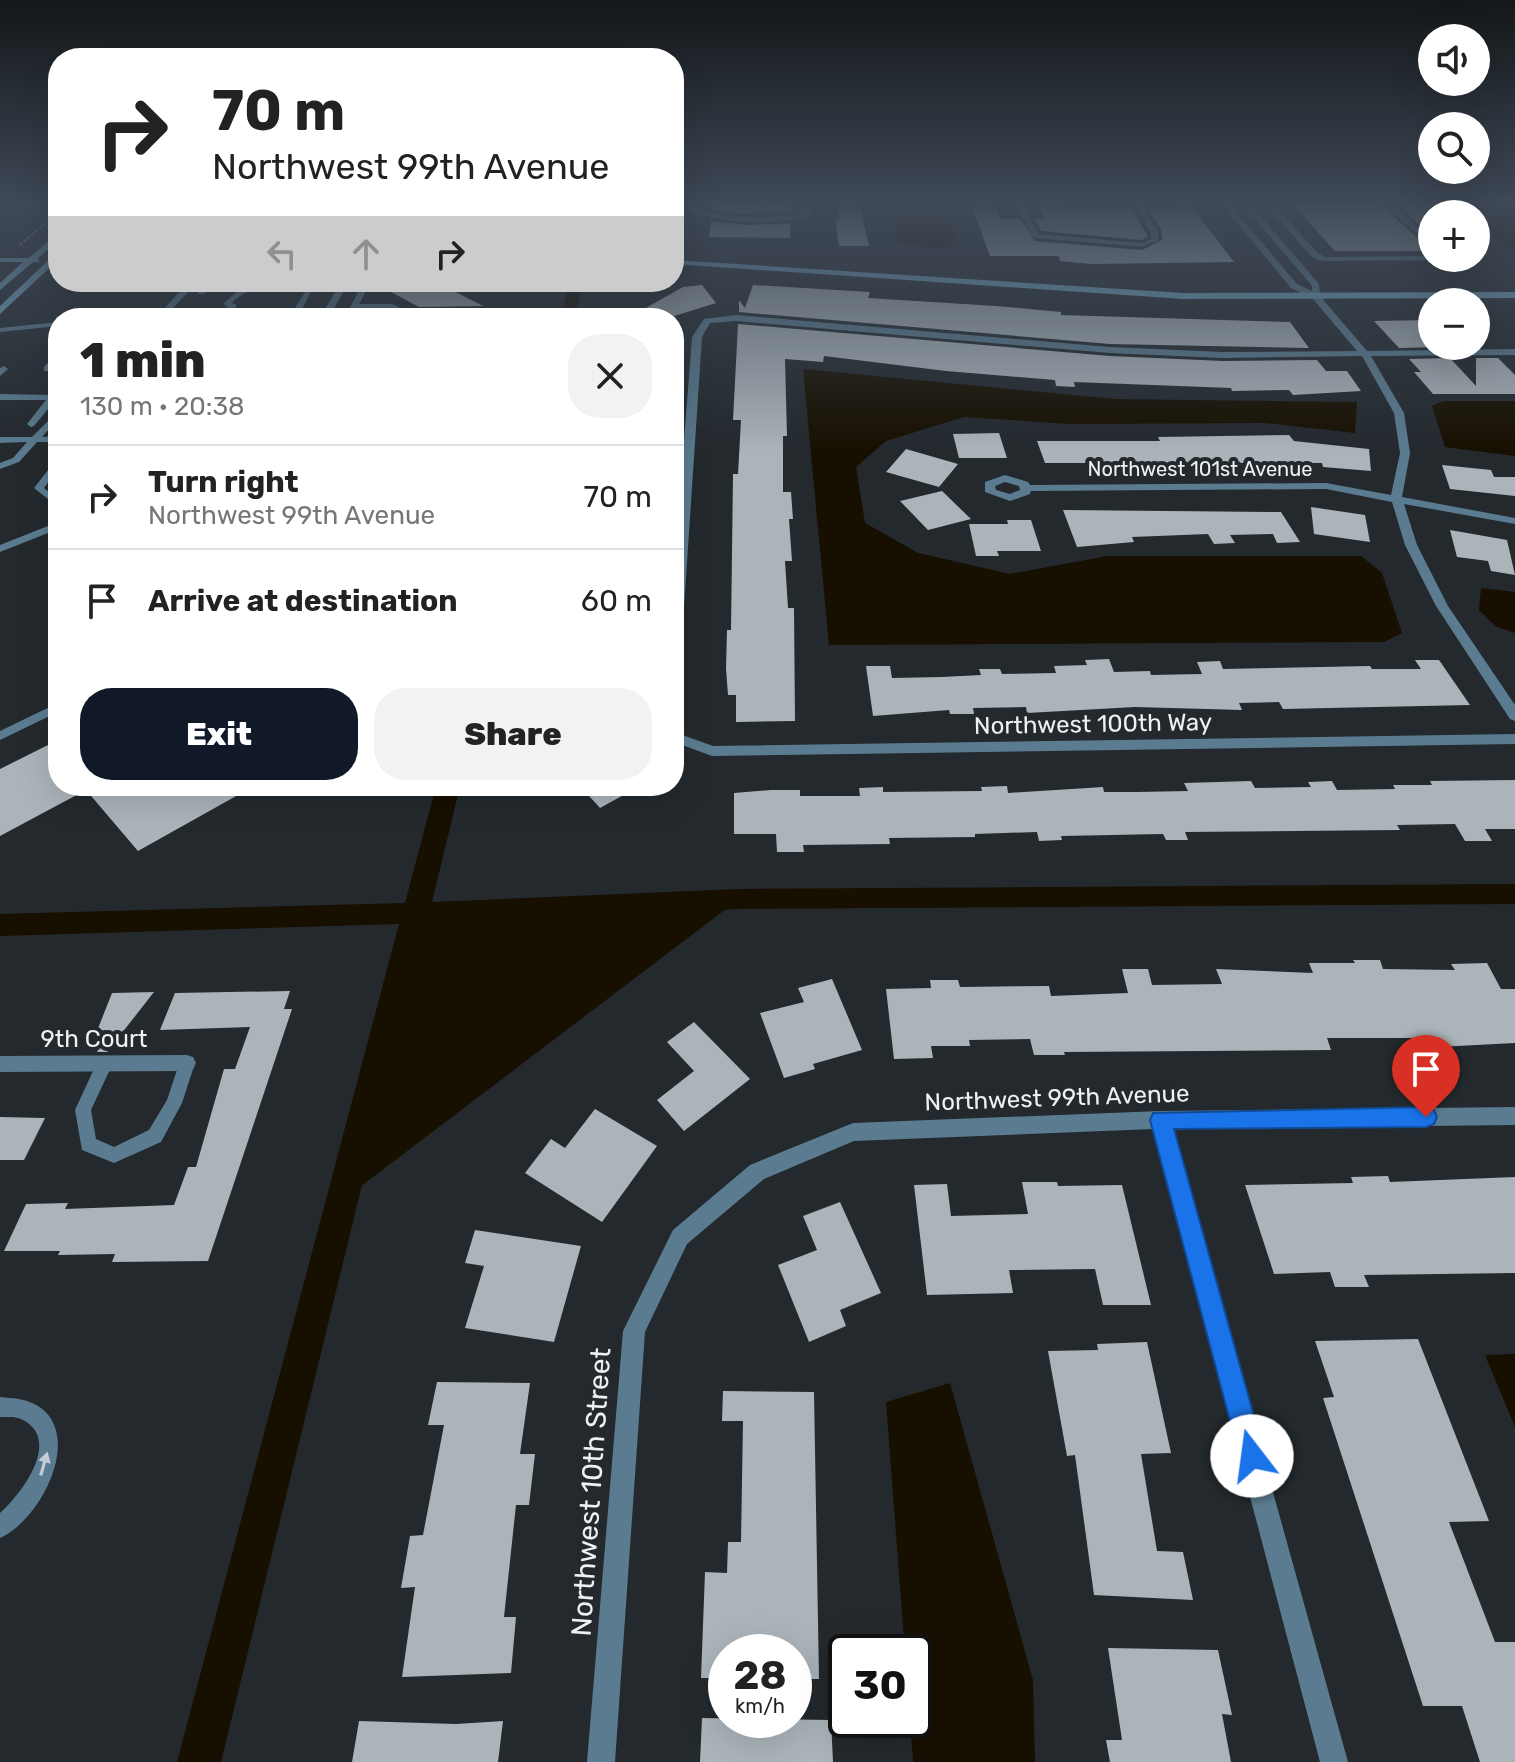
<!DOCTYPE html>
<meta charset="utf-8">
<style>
body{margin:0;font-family:Rubik,sans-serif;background:#f2f2f2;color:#222;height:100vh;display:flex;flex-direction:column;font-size:30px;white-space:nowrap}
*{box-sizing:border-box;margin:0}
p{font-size:26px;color:#767676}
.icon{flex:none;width:44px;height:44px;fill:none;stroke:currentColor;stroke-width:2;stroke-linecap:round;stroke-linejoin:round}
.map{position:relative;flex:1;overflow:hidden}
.panel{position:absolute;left:48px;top:308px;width:636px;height:488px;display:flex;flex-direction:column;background:#fff;border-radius:32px;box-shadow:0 8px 32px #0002}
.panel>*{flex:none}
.hud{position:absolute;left:48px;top:48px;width:636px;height:244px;border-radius:32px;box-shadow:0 8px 32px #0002;background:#fff;color:#222;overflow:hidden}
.fabs{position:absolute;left:1418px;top:24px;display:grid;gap:16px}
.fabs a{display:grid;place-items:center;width:72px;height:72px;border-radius:50%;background:#fff;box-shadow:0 8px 32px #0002;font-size:40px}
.speed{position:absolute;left:708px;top:1634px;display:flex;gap:16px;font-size:40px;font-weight:700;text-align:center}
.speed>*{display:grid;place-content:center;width:104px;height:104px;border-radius:50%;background:#fff;box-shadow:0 8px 32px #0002;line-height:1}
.speed small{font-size:20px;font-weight:400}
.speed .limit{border:4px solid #111;border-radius:12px;background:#fff;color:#111}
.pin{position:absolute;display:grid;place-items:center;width:68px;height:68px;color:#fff;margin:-82px -34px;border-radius:50% 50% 50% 0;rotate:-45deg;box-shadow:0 0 8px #0007}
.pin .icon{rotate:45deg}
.me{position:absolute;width:88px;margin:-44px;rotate:345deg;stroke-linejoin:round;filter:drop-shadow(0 0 6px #0008)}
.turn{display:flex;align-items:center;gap:28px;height:168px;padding:0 32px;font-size:36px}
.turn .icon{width:104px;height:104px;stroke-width:2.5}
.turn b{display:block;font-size:56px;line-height:68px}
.lanes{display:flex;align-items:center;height:76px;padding:0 32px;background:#0003;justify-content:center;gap:40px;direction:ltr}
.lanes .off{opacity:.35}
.round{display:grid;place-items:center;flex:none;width:84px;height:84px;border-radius:32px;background:#f2f2f2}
.overview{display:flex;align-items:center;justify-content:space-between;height:136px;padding:0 32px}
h1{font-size:48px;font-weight:800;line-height:60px}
.action{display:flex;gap:16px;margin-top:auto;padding:16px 32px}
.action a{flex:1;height:92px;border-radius:32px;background:#111827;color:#fff;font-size:32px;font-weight:800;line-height:92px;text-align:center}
.action a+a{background:#f2f2f2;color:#222}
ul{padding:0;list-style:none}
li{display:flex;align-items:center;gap:24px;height:104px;padding:0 32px;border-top:2px solid #e0e0e0}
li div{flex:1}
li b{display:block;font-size:30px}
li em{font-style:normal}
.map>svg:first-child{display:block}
.water{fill:#170f00}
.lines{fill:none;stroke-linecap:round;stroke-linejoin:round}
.canal{fill:#170f00;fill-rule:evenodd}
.building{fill:#abb4b9}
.path{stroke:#8e9397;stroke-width:2;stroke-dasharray:3 2;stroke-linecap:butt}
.lane{fill:#5b7c90;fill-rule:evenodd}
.street{fill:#5b7c90;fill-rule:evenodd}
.secondary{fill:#75accc;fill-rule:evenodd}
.oneway{fill:#c1ced6}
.route{fill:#1a73e8;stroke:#114b97;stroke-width:2}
.labels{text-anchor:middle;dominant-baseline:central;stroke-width:8;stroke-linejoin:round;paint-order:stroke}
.far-street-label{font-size:20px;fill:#edf1f4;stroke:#23292d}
.street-label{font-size:24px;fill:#edf1f4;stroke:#23292d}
.near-street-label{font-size:28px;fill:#edf1f4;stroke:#23292d}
</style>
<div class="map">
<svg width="1515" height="1762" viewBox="0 0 1515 1762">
<rect width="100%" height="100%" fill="#23292d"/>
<path class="water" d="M890,206H943L958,240L945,249L899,243Z
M1460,206H1503L1515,213V253L1476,220V214H1469Z
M803,369L1115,399L1357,402L1355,433L1265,423L1069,424L964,417L886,441L856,467L865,523L918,553L1010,574L1107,556H1361L1382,573L1402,633L1384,642L829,645Z
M1443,401H1515V456L1445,447L1432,406Z
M1481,588L1515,592V633L1495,626L1479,610Z
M739,899L344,1199L416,913Z
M1515,1354V1427L1485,1355Z
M950,1383L1033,1680L1035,1762H913L910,1720H914V1652H905L886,1402Z"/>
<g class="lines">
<path class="canal" d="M570,282H584L574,318H560Z
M436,786H460L432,902L739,889L1515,884V904L739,909L426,923L221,1762H177L399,924L0,936V914L405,903Z"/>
</g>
<path class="building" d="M713,206H790V212L737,213L713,210Z
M995,206L1000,219H1020L1035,241L1142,250L1162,240L1161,229L1148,210L1191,206L1234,262L1091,264L1060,261L1059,256H990L972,207Z
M1038,206L1133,210L1148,237L1141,240L1041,231L1034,219H1045Z
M1294,206H1382L1432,251H1335Z
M1399,206H1432V237Z
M838,207H860L869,246H839L835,219L840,218Z
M711,221L748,225L790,223V238L709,237Z
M420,282H436L483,306L419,307L391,292Z
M702,285L716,303L668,318H628L683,287Z
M753,285L870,292L868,298L996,306L1061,312V315L1290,322L1309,348L1110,344L739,312V300L745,308Z
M1432,320V346L1439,347L1399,348L1374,321Z
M738,324L1110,356L1223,361L1317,360L1326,371H1347L1361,391L1293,395L1289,390L1232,391L1231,388L1074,382L1075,387L1056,386L1055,380L946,371L824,356L823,362L785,359L787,436H783V492H791L793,519H789L792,561H785L788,608H794L795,721L736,722V695H728L726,669L727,630H731L733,474H738L741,420H733Z
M1450,358L1476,386V358H1498L1515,375V394H1433L1414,372H1421L1409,359Z
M999,433L1007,458H959L953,434Z
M1289,435L1294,441L1369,449L1371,471L1323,467L1322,463H1045L1037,441H1160L1158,437Z
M906,449L958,464L939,487L886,472Z
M1442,465L1491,470L1494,477H1515V496L1450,489Z
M942,491L971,519L928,530L900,501Z
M1311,507L1365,515L1370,542L1314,534Z
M1063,510L1281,512L1300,542L1277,543L1273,534L1230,535L1235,543L1214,544L1208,534L1132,537L1134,542L1077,547Z
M1007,520H1031L1041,551H997L999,556H976L969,524H1008Z
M1450,530L1507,540L1515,575L1491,571L1488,561L1457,557Z
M1109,659L1114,672L1150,671L1151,675L1202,674L1197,662L1220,661L1223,669L1370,666L1372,669H1421L1415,660H1439L1470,705L1283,709L1279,702L1239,703L1242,710L1135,707L1027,713L1026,707L973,708L974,714H950L949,710L873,716L866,666H890L892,678L942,677L981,675L979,669H1000L1002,674L1056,673L1054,666L1087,665L1085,660Z
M58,740V786H254L138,851L86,790L0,836V769Z
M1515,780V829H1485L1492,841H1465L1455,824L1397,825L1400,830L1185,832L1188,840H1166L1163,834L1061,836L1062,840L1039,841L1037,832L975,834V837L889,838L890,844L803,845L804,852H777L776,834H734V793L771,790H800V796H860L859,788L883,787V792L982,791L981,787L1007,786L1008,793L1103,787L1104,792H1137L1188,791L1184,783L1251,781L1255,788L1311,787L1308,782L1332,781L1337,790L1395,789L1393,785H1432L1430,781Z
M580,786H640L600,808Z
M1353,960H1380L1383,969L1455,970L1451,964L1487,963L1501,989H1515V1043L1438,1047L1433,1038H1327L1331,1050L1064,1052L1065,1055H1034L1030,1039L969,1040L970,1046H931L933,1058L894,1059L886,989L931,988L930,980H958L960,987L1049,986L1051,996L1128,993L1122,969H1148L1152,985L1222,984L1216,969L1313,973L1309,963H1355Z
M832,979L862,1050L813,1064L815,1069L784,1078L760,1013L804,1002L798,988Z
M290,991L284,1009H292L208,1261L112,1262L115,1254L58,1255L60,1251H4L26,1204L68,1203L65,1209L174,1205L188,1167H196L224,1069H235L250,1027L160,1030L175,993Z
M154,992L107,1052H97L106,1030L97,1031L112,993Z
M694,1022L750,1079L684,1131L657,1100L694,1071L667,1042Z
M595,1109L657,1146L602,1222L525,1173L551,1139L565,1148Z
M0,1117L45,1118L24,1160H0Z
M1388,1176L1390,1182L1515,1177V1273L1364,1275L1369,1287H1335L1330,1272L1274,1274L1245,1185L1353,1183L1351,1177Z
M1022,1182H1057L1058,1186L1122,1185L1151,1305H1103L1095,1269L1009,1270L1013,1293L927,1295L914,1185L947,1184L951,1216L1028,1214Z
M840,1202L881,1293L840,1310L846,1326L809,1342L778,1265L817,1250L803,1216Z
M475,1230L581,1246L554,1342L465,1328L484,1266L465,1263Z
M1418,1339L1489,1521L1449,1522L1495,1642H1515V1762H1480L1462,1706H1423L1323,1398L1334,1397L1315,1341Z
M1147,1342L1171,1453L1141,1454L1157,1551L1183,1552L1193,1600L1094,1595L1075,1455L1067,1456L1048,1351L1098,1350L1097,1344Z
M437,1382L530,1383L520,1454H535L529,1505H516L504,1617H516L511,1673L402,1677L415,1587L401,1588L410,1536L423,1535L444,1425H428Z
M723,1391L814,1392L819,1679H794V1652H726V1678H701L705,1572L727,1573L728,1542H741L743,1421H722Z
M1108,1648L1218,1650L1232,1715L1222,1714L1231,1762H1110L1106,1740H1122Z
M702,1718L831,1720L833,1762H700Z
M359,1721L456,1724L503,1721L498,1762H352Z"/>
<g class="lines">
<path class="path" d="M20,245L58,212"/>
<path class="lane" d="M207,282H215L204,294H198V290Z
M263,282H297L314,286L301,311H324L341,282H349L332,312H348L363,282H371L359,304H392L417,315H503L507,317L412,318L391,308H356L352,316L289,318L290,316L217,315L215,318H207L215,311H293L307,289C282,281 250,284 232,303L236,305V309H230L223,304L240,289Z
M181,290L188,292L164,318H156Z
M58,322V326L0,332V328Z
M55,355H58V362L50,371H44V367Z
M4,366L8,369L0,376V368Z
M0,394L53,395L57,398L34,426L31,427L27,424L46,400H0Z
M58,411V419L42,437L58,436V442H37L19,462L0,469V463L13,458L27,442L0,443V437H32Z
M58,460V469L44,488L58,499V507L34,488L55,461Z
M58,522V529L0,552V545Z
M58,703V712L0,740V731Z
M105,1056L111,1058L113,1063L91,1110L96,1139L114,1147L149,1130L167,1100L181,1058L187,1056L193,1058L195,1063L182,1103L161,1142L114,1163L82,1150L75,1110L99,1058Z
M0,1397C14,1398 29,1399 41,1408C83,1440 38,1522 0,1538V1513C20,1495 61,1443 25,1421C18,1416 8,1417 0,1417Z"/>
<path class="street" d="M685,206C696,206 705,212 716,214C743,218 771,218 799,214L805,212L804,206H812L813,213C788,227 707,226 685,206Z
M1016,206H1024L1039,234L1141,243L1151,239L1150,231L1134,206H1142L1158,231L1159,240L1142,247L1036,238L1032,236Z
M1223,206H1231L1297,284L1312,291V286L1244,206H1252L1319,284L1320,296L1367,351L1515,349V355L1371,356L1404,413L1410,453L1402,497L1515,518V524L1404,504L1417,545L1448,606L1515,705V721L1510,719L1436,606L1405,545L1392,502L1326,489L1031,491L1030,494L1010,501L985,492V482L1005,475L1028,482L1030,485L1326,483L1391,495L1400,453L1394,413L1362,356L1223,358L1110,353L736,321L710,323L702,337L681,653L674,657V570L692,337L704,319L736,315L1110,347L1223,352L1357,351L1313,299L1291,288ZM1005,482L1019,486L1020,490L1010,494L996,490L995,486Z
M1267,206H1275L1317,252L1325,257L1432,256V258H1445L1441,260L1321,261L1311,256Z
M1385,206H1394L1432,241V247Z
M674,732L713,746L1515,734V744L712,756L674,742Z
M187,1055L193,1057L196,1063L193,1069L187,1071L0,1072V1056Z
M1515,1107V1125L1172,1129L1348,1762H1320L1153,1129L854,1141L764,1179L687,1244L645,1332L615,1762H587L623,1331L673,1230L750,1165L853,1123L1160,1111Z"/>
<path class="secondary" d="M55,235H58V241L38,258L39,262H33L0,290V283L23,262H0V258H29Z
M55,254H58V260L0,314V306Z
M674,260L1183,293L1515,292V298L1183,299L674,264Z"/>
</g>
<defs><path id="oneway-solid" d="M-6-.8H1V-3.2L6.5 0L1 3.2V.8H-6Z" transform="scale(2)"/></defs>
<use class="oneway" href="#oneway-solid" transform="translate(44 1464) rotate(-74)"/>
<linearGradient id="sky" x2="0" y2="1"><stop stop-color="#131719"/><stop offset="0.45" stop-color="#3f4957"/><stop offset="1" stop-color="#3f4957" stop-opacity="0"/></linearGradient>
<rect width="1515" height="453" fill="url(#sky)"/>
<path class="route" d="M1426,1107L1434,1110L1437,1117L1434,1124L1426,1127L1174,1129L1265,1456L1261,1466L1252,1469L1242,1466L1150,1120L1153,1113Z"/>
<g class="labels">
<g class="far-street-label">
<text x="1200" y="469">Northwest 101st Avenue</text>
</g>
<g class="street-label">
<text transform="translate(1093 724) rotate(-1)">Northwest 100th Way</text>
<text x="94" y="1039">9th Court</text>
<text transform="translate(1057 1098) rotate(-2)">Northwest 99th Avenue</text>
</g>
<g class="near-street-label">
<text transform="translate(591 1492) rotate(-86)">Northwest 10th Street</text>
</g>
</g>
</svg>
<div class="fabs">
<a><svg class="icon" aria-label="sound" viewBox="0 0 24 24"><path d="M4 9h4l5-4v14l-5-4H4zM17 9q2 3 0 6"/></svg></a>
<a><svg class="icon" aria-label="search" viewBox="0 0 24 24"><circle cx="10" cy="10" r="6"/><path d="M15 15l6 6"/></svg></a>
<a>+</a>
<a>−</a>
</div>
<div class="speed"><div>28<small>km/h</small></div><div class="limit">30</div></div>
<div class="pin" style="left:1426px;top:1117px;background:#d93025"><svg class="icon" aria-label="arrive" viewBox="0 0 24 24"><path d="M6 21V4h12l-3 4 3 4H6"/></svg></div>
<svg class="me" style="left:1252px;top:1456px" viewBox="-20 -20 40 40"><circle r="19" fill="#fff"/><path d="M0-13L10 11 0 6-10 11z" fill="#1a73e8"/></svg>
<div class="hud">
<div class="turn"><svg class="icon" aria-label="right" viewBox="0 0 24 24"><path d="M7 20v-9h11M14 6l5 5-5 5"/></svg><div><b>70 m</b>Northwest 99th Avenue</div></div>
<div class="lanes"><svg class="icon off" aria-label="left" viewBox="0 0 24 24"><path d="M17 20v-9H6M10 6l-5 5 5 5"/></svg><svg class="icon off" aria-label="ahead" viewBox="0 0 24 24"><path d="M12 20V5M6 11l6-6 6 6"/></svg><svg class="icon" aria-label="right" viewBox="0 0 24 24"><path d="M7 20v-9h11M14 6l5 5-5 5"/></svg></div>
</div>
<section class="panel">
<div class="overview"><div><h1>1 min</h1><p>130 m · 20:38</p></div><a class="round"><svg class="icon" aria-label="close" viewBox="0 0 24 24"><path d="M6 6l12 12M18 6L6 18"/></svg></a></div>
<ul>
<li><svg class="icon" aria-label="right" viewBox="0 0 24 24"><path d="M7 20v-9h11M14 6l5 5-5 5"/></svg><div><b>Turn right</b><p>Northwest 99th Avenue</p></div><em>70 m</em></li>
<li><svg class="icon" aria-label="arrive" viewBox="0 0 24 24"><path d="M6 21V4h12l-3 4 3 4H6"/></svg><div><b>Arrive at destination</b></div><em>60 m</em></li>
</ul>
<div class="action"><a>Exit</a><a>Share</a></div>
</section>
</div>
